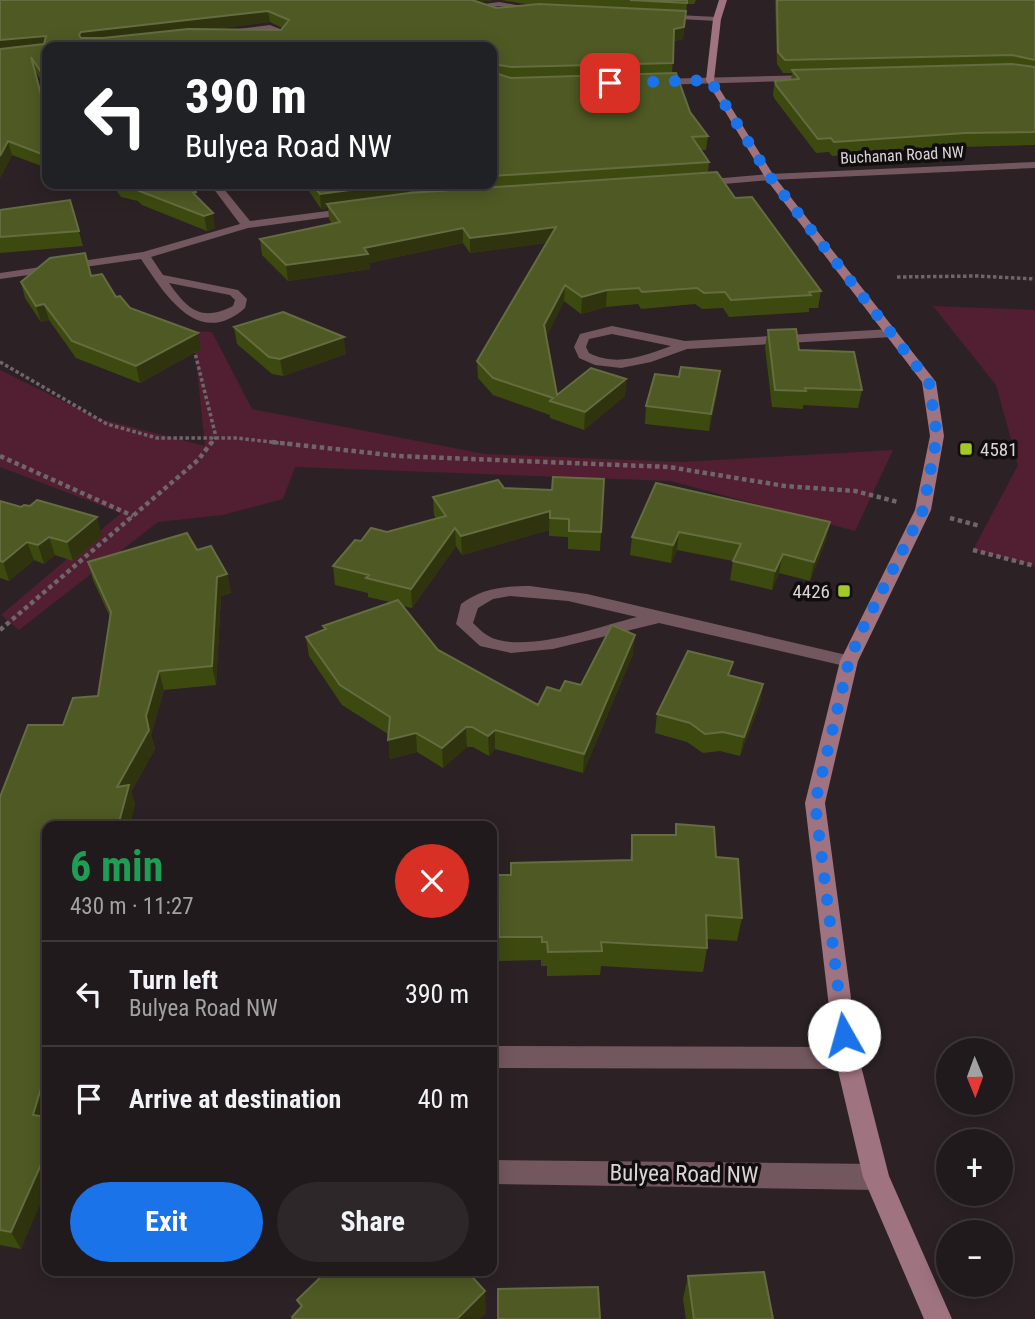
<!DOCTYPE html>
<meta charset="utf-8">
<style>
body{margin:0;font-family:"Roboto Condensed",sans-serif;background:#2d2729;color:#f1f3f6;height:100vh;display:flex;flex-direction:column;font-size:26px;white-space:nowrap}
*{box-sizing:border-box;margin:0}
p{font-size:23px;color:#a2a1a3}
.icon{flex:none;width:38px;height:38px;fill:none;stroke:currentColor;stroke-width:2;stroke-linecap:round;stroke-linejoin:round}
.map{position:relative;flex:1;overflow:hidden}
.drawer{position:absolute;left:42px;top:821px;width:455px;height:455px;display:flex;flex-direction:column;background:#211a1c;border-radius:14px;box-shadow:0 4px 18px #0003,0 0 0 2px #3e383b}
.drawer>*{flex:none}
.guide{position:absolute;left:42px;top:42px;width:455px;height:147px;border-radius:14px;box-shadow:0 4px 18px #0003,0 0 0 2px #3e383b;background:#202124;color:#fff;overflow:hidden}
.needle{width:46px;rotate:179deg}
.tools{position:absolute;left:936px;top:1038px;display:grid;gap:14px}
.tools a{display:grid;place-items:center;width:77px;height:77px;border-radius:50%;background:#211a1c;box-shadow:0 4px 18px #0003,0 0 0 2px #3e383b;font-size:35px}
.pin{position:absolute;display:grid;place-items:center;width:60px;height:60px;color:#fff;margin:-30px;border-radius:14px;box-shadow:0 4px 10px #0006}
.me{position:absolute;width:77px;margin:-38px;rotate:353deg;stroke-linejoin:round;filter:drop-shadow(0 0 5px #0008)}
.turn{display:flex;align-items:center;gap:24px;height:147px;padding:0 28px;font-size:32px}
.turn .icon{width:91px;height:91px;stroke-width:2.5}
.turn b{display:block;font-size:49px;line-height:60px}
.round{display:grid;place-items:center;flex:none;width:74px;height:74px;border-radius:37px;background:#2d2729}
.summary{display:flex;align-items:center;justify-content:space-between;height:119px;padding:0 28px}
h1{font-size:42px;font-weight:700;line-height:52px;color:#1e9e55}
.action{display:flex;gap:14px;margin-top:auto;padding:14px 28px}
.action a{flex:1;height:80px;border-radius:42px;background:#1a73e8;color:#fff;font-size:28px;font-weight:700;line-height:80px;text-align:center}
.action a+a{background:#2d2729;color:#f1f3f6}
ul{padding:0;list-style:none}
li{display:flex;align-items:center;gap:21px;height:105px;padding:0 28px;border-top:2px solid #3e383b}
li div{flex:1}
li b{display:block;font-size:26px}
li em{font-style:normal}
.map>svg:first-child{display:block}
.green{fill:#521e31}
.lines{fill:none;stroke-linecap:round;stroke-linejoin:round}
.path-far1{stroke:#6f6669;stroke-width:3.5;stroke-dasharray:3.5 2.5;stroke-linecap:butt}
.path{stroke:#6f6669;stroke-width:4.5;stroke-dasharray:4.5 3.5;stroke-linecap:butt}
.street{fill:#73575f;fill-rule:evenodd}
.secondary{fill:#9f7380;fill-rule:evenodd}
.wall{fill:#3d4a0f;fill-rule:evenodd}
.shaded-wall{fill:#2f340f}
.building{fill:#4e5924;stroke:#646c40;stroke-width:2;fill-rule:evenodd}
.route{stroke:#1a73e8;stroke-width:12;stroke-dasharray:0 21.6}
.poi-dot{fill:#a3c927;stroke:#110d0e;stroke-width:2.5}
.labels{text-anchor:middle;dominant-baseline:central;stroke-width:7;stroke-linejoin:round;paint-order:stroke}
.far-street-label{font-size:16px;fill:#dad4d6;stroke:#110d0e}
.poi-label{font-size:19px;fill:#dad4d6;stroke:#110d0e;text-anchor:start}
.near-street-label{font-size:23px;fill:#dad4d6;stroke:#110d0e}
</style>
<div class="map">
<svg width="1035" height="1319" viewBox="0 0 1035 1319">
<rect width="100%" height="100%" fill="#2c2225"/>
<path class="green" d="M933,306L1035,310V566L973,550L1018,465L996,385Z
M193,331L212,332L252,409L485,454L682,462L893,450L855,531L671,481L295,467L283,499L223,515L158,522L19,630L1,615L121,513L0,467V370L97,418L205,446Z"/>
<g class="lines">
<path class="path-far1" d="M897,277L977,276L1035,279
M194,349L216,437L211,444
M0,362L107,424L157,438H237L288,444"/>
<path class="path" d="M272,442L398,456L669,467L785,486L855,491L898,502
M0,456L133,516
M950,518L980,526
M973,550L1035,566
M0,630L198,460L212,442"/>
<path class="street" d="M499,2L539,9L543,11L539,13L499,6L483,9L491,13L487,15L474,11L477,5Z
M658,14L717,17L721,19L717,21L661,18Z
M270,25L288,32L282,39L269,40L266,36L279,33L269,29L220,34L216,32Z
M815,75L818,80L657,85L653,82L657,79Z
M1035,162V168L770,180L700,186L695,183L700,180L770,174Z
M210,184H220L250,221L351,208L356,211L351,214L248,228L151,257L163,275L238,290L247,299L245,308C198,350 164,293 141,259L0,279V273L143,252L240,224ZM169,283L230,295L235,300L233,306C201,322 188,310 169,283Z
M612,326L685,341L892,329L898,333L892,337L687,349L651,362L621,368L595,365L579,358L574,347L580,334ZM612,334L671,346C643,356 617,367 589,353L586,347L589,339Z
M530,586L587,594L855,657L858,661L849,667L659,623L553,649L511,653L480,646L456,624L461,604C482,588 504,586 530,586ZM510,596L568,601L637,617C598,627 533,651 495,639C486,636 479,629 473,623L478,608L493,599Z
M492,1046L847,1047L855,1050L859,1058L855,1066L847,1069L492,1068Z
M492,1160L876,1164L885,1168L889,1177L885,1186L876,1190L492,1184Z"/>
<path class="secondary" d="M719,0H727L721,19L714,80L774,176L936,382L944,436L931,510L858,661L825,803L859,1058L889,1176L952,1319H924L863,1177L835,1058L805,803L840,661L915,510L930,436L922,382L766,179L706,80L713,19Z"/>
</g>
<path class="wall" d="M0,0H494L477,2L496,8L531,5L502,0H696L694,4H687L683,39L674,41L672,73L690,112L708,136L706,150H701L709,162L708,172L735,198L821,291L818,308H809V312L729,317L723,308L702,309L695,304L641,309L638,304L606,307L581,314L564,301L546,337L557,395L626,379L625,396L584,430L550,418V415L493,395L478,378L477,361L546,243L470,253L463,243L369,263L370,269L288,281L262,255L260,239L332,224L329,219L328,208L321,209L305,185L284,188L281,184H492V47H47V89L35,71L47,117V168L12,155L0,178ZM270,22L282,28L281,30L214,29Z
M775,0H1035V145L961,147L832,156L829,152L816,153L774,98L773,94L775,81L791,80L792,73H783L777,64Z
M112,184H189L196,192V197L215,228L207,231L142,205L138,201L121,197Z
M70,200L83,246L0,253V210Z
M91,276L130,308L201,349L140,383L76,358L49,320L41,322L25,298L21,282Z
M234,327L346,354L283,376L272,374L237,344Z
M768,330L862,390L858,408L803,405V409L772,407L765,347Z
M718,388L709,431L645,424L646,406Z
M604,479L600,551L568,549V537L549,536V530L462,555L456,546L412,608L403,606L438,650L538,705L560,691L581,685L633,654L583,773L495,749L489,756L473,747H467L443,768L417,752L390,759L388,734L342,705L309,656L306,637L324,630L323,626L390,602L368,597V593L335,585L333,566L361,541L387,532L436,519L434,515L433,497L504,488L552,490Z
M656,483L830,522L826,540L810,581L779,573L772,590L730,580L733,561L677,550L671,563L630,555L632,537Z
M0,501L102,536L73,561L55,555L44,564L34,560L9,581L0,578Z
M88,562L227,574L231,593L221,596L216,685L164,690L151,735L155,749L131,792L135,805L47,826V1117L21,1249L0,1245V797L63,725L98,696L110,617L93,580Z
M731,675L763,684L760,703L740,756L720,751L703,753L687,742L655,733L657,714Z
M676,824L716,857L742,918L737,941L707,939V948L703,972L601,966L600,975L547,976V966H541V960L499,961L498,875H511L630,861L632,835H675Z
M688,1276L773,1319H686L683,1299Z"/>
<path class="shaded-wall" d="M472,0H494L477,2Z
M268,11L270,22L84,44L79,35L81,32Z
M686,11L683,39L674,41V29Z
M46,36L49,47L0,52V40Z
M8,141L12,155L0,178V156Z
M283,184H305V185L284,188Z
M395,184H409L410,196L327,204L328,208L321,209L320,194Z
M213,213L215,228L207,231L204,216Z
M556,227V242L470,253V238Z
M463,228V243L369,263L370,269L288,281L286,265Z
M565,285L564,301L544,342V325Z
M607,290L606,307L581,314L582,297Z
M44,304L49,320L41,322L36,306Z
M198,333L201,349L140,383L136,366Z
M344,337L346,354L283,376L280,359Z
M720,371L718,388L709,431L711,414Z
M626,379L625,396L584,430L585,412Z
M550,511L549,530L462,555L461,536Z
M97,517L102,536L73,561L67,542Z
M830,522L826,540L810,581L814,562Z
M455,528L456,546L412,608L411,589Z
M679,532L677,550L671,563L673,545Z
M49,537L55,555L44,564L38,545Z
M27,542L34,560L9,581L3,562Z
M783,554L779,573L772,590L775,571Z
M227,574L231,593L221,596L216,685L212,666L217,577Z
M635,635L633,654L583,773L584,754Z
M159,671L164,690L151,735L146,716Z
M763,684L760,703L740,756L744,737Z
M466,727L467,747L443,768L442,748Z
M149,730L155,749L131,792L135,805L130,826H118L117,787Z
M495,730V749L489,756L488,736Z
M416,733L417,752L390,759L388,740Z
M47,1068V1116L42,1133L33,1115Z
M47,1151V1189L21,1249L11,1232Z
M485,1291L486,1313L480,1319H457Z"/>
<path class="building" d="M0,0H472L496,8L539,4L686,11L684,27L674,29L673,63L511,67L492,64V65V47H47V81L31,57L47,117V156L8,141L0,156V49L44,44L46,36L0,40ZM268,11L289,20L281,30L188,29L103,38H81L79,35L81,32Z
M630,0H687V3Z
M777,0H1035V60L1012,55L785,60L778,52Z
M1012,64L1035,67V132L965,133L834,142L831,138L818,139L776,85L775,81L799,79L792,70Z
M492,72L511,78L676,73L690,112L708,136L692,137L709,162L492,176Z
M717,172L735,198L752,197L821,291L809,292L811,295L731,300L725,292L704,293L697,288L642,292L639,288L607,290L582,297L565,285L544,325L557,395L591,368L626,379L585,412L550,401L553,398L493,378L477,361L556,227L470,238L463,228L364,248L368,254L286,265L260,239L340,222L327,204L409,193Z
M122,184H189L196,192L193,193L213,213L204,216L139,191L135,187Z
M312,184H395L320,194Z
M70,200L79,231L0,237V210Z
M85,253L91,276L102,274L116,297L120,296L130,308L198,333L136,366L72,341L44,304L36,306L21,282L50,258Z
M283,312L344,337L280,359L269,357L234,327Z
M796,329L799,350L854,352L862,390L805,388L806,391L775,390L768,330Z
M681,367L720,371L711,414L646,406L655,374L679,377Z
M553,477L604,479L601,532L569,531V519L550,518V511L461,536L455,528L411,589L366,578L369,575L333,566L355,540L361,541L371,528L387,532L446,516L433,497L498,480L504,488L552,490Z
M656,483L830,522L814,562L783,554L775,571L733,561L741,544L679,532L673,545L632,537Z
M37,500L97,517L67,542L49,537L38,545L27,542L3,562L0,561V501L21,507L24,505L30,506Z
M187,533L197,550L211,546L227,574L217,577L212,666L159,671L146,716L149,730L117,787L129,785L118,826H47V1068L33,1115L47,1117V1151L11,1232L0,1230V797L28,725H63L73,698L98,696L111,612L88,562Z
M398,600L438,650L538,705L547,687L560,691L565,681L581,685L612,625L635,635L584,754L495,730L488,736L472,727H466L442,748L416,733L388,740L390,717L340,685L306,637L326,629L323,626Z
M688,651L733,662L728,675L763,684L744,737L723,732L705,734L690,723L657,714Z
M676,824L714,827L716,857L738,859L742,918L706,915L707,948L601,942L602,951L548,952L547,942H542V937H499L498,875H511V863L632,860V835H676Z
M328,1270H466L485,1291L457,1319H293L292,1317L302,1306L297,1300Z
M764,1272L773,1319H694L688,1276Z
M598,1287L600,1319H498V1289Z"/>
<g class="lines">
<path class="route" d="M610,83L710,80L770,177L929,382L937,436L923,510L862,630L849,661L815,803L844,1035"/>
</g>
<g class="poi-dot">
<rect x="959" y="442" width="14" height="14" rx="3.5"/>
<rect x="837" y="584" width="14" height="14" rx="3.5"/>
</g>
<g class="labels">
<g class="far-street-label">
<text transform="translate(902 155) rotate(-3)">Buchanan Road NW</text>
</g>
<g class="poi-label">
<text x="980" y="449">4581</text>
<text x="830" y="591" text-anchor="end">4426</text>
</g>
<g class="near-street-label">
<text transform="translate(684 1174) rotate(1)">Bulyea Road NW</text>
</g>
</g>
</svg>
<div class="tools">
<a><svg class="needle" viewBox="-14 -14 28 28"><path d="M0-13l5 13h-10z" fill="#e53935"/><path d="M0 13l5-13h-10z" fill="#a2a1a3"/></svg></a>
<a>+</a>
<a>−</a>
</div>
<div class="pin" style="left:610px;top:83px;background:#d93025"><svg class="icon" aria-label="arrive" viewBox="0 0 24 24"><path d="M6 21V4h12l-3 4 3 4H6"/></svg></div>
<svg class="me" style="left:844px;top:1035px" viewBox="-20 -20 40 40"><circle r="19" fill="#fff"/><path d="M0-13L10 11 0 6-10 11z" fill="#1a73e8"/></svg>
<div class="guide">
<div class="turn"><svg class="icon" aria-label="left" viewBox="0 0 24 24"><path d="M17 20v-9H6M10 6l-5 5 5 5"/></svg><div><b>390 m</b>Bulyea Road NW</div></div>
</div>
<section class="drawer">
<div class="summary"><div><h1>6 min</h1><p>430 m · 11:27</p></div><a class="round" style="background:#d93025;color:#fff"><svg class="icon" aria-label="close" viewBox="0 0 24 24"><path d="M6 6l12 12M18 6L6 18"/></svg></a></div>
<ul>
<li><svg class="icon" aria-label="left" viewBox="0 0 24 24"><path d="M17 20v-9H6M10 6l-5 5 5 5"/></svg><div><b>Turn left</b><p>Bulyea Road NW</p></div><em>390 m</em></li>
<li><svg class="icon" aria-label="arrive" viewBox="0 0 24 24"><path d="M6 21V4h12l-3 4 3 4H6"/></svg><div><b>Arrive at destination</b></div><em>40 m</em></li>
</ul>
<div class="action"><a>Exit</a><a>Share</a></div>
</section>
</div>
